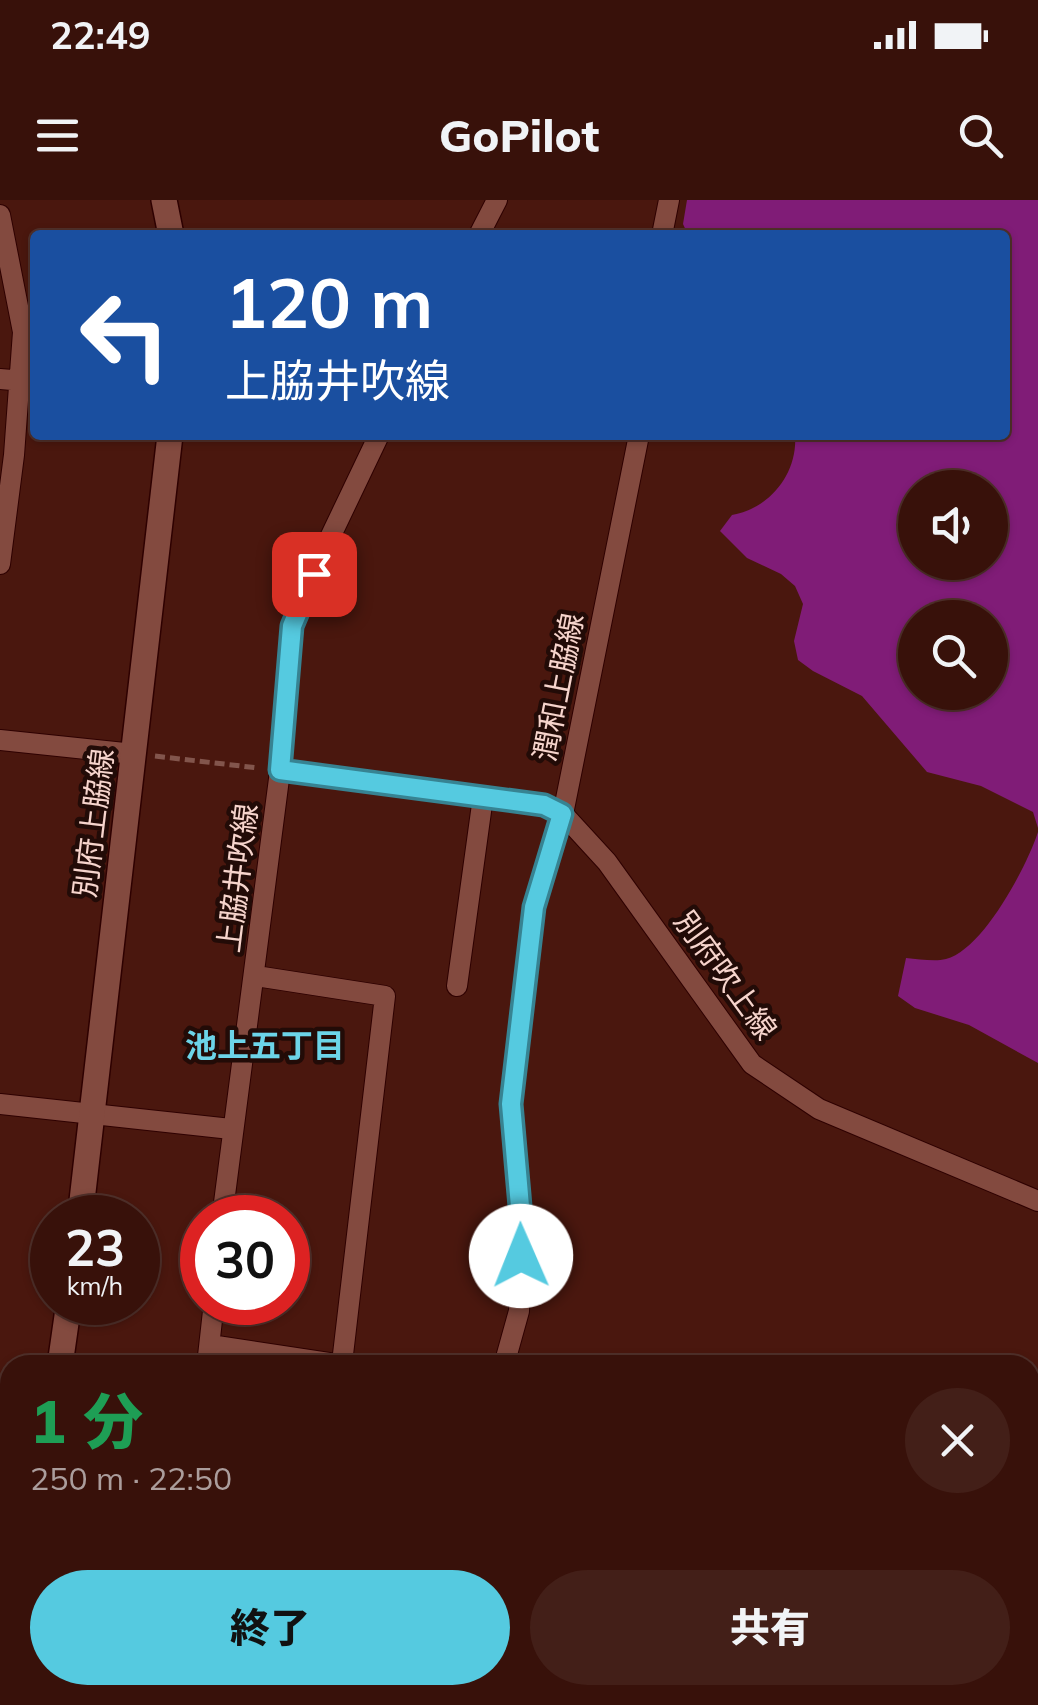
<!DOCTYPE html>
<html lang="ja">
<meta charset="utf-8">
<style>
body{margin:0;font-family:Mulish,"Noto Sans JP",sans-serif;background:#431f18;color:#f1f3f6;height:100vh;display:flex;flex-direction:column;font-size:38px;white-space:nowrap}
*{box-sizing:border-box;margin:0}
p{font-size:32px;color:#ab9d9c}
.icon{flex:none;width:55px;height:55px;fill:none;stroke:currentColor;stroke-width:2;stroke-linecap:round;stroke-linejoin:round}
.map{position:relative;flex:1;overflow:hidden}
.panel{position:absolute;left:0px;top:1155px;width:1040px;height:350px;display:flex;flex-direction:column;background:#38110a;border-radius:30px 30px 0 0;box-shadow:0 2px 8px #0004,0 0 0 2px #52312b}
.panel>*{flex:none}
.guide{position:absolute;left:30px;top:30px;width:980px;height:210px;border-radius:10px;box-shadow:0 2px 8px #0004,0 0 0 2px #52312b;background:#1a4fa0;color:#fff;overflow:hidden}
.fabs{position:absolute;left:898px;top:270px;display:grid;gap:20px}
.fabs a{display:grid;place-items:center;width:110px;height:110px;border-radius:50%;background:#38110a;box-shadow:0 2px 8px #0004,0 0 0 2px #52312b;font-size:50px}
.speed{position:absolute;left:30px;top:995px;display:flex;gap:20px;font-size:50px;font-weight:700;text-align:center}
.speed>*{display:grid;place-content:center;width:130px;height:130px;border-radius:50%;background:#38110a;box-shadow:0 2px 8px #0004,0 0 0 2px #52312b;line-height:1}
.speed small{font-size:25px;font-weight:400}
.speed .limit{border:15px solid #d22;background:#fff;color:#111}
.pin{position:absolute;display:grid;place-items:center;width:85px;height:85px;color:#fff;margin:-42px;border-radius:20px;box-shadow:0 5px 15px #0006}
.me{position:absolute;width:110px;margin:-55px;rotate:359deg;stroke-linejoin:round;filter:drop-shadow(0 0 8px #0008)}
.turn{display:flex;align-items:center;gap:35px;height:210px;padding:0 30px;font-size:45px}
.turn .icon{width:130px;height:130px;stroke-width:2.5}
.turn b{display:block;font-size:70px;line-height:85px}
.round{display:grid;place-items:center;flex:none;width:105px;height:105px;border-radius:52px;background:#431f18}
.head{display:flex;align-items:center;justify-content:space-between;height:170px;padding:0 30px}
h1{font-size:60px;font-weight:800;line-height:75px;color:#1e9e55}
.primary-button{display:flex;gap:20px;margin-top:auto;padding:20px 30px}
.primary-button a{flex:1;height:115px;border-radius:60px;background:#55cae0;color:#111;font-size:40px;font-weight:800;line-height:115px;text-align:center}
.primary-button a+a{background:#431f18;color:#f1f3f6}
.status{display:flex;justify-content:space-between;align-items:center;height:70px;padding:0 50px;background:#38110a;direction:ltr}
.status svg{height:28px;fill:currentColor}
header{display:flex;justify-content:space-between;align-items:center;height:130px;padding:0 30px;background:#38110a;font-size:45px;font-weight:800}
.map>svg:first-child{display:block}
.forest{fill:#801c77;fill-rule:evenodd}
.lines{fill:none;stroke-linecap:round;stroke-linejoin:round}
.minor-casing{stroke:#2e0000;stroke-width:22}
.tertiary-casing{stroke:#2e0000;stroke-width:28}
.path{stroke:#82554c;stroke-width:5;stroke-dasharray:10 5;stroke-linecap:butt}
.minor{stroke:#834a3f;stroke-width:20}
.tertiary{stroke:#834a3f;stroke-width:25}
.route-casing{stroke:#378392;stroke-width:25}
.route{stroke:#55cae0;stroke-width:18}
.labels{text-anchor:middle;dominant-baseline:central;stroke-width:9;stroke-linejoin:round;paint-order:stroke}
.street-label{font-size:30px;fill:#f6d4cc;stroke:#220b07}
.neighbourhood-label{font-size:32px;font-weight:bold;fill:#6cd4e8;stroke:#220b07}
</style>
<div class="status"><b>22:49</b><svg viewBox="0 0 49 12"><path d="M0 12V9h3v3zM5 12V6h3v6zM10 12V3h3v9zM15 12V0h3v12zM26 1h20v11H26zM47 4h2v5h-2z"/></svg></div>
<header><svg class="icon" aria-label="menu" viewBox="0 0 24 24"><path d="M4 6h16M4 12h16M4 18h16"/></svg>GoPilot<svg class="icon" aria-label="search" viewBox="0 0 24 24"><circle cx="10" cy="10" r="6"/><path d="M15 15l6 6"/></svg></header>
<div class="map">
<svg width="1038" height="1505" viewBox="0 0 1038 1505">
<rect width="100%" height="100%" fill="#4a170e"/>
<path class="forest" d="M687,0H1038V628L1033,612L981,586L927,572L862,496L813,471L798,460L794,441L803,404L795,386L781,374L747,358L720,331L732,315C769,309 798,274 795,235H1005V35H688L683,24ZM915,288H990V362H915ZM915,418H990V492H915Z
M1038,632V863L969,825L915,808L898,796L906,758C919,759 935,762 946,759C983,750 1027,666 1038,632Z
M1030,1274L1038,1281V1505H694L697,1495H1030Z"/>
<g class="lines">
<defs>
<path id="minor" d="M0,15L23,132L14,255L0,364
M479,35L497,0
M662,35L669,0
M0,179L35,182
M0,540L134,554
M280,571L292,425L325,348L379,235
M256,776L385,796L342,1163L360,1165
M457,786L483,597
M0,904L231,929
M222,1018L280,571L544,605L563,614L607,662L752,864L819,909L1038,1001
M210,1145L342,1165
M207,1165L214,1102
M504,1165L519,1111L522,1029L511,904L534,707L563,614L639,235
M0,1275L10,1276
M0,1473L10,1474
M163,1505L165,1495
M294,1505L295,1495
M395,1505L399,1495"/>
<path id="tertiary" d="M164,0L171,35
M80,1018L170,235
M60,1165L69,1102
M23,1505L24,1495"/>
</defs>
<use href="#minor" class="minor-casing"/>
<use href="#tertiary" class="tertiary-casing"/>
<path class="path" d="M155,556L258,568"/>
<use href="#minor" class="minor"/>
<use href="#tertiary" class="tertiary"/>
</g>
<g class="lines">
<defs>
<path id="route" d="M314,374L292,426L280,570L544,605L562,614L534,707L511,904L522,1029L521,1056"/>
</defs>
<use href="#route" class="route-casing"/>
<use href="#route" class="route"/>
</g>
<g class="labels">
<g class="street-label">
<text transform="translate(558 487) rotate(-79)">潤和上脇線</text>
<text transform="translate(93 623) rotate(-83)">別府上脇線</text>
<text transform="translate(237 678) rotate(-83)">上脇井吹線</text>
<text transform="translate(726 775) rotate(54)">別府吹上線</text>
</g>
<g class="neighbourhood-label">
<text x="265" y="845">池上五丁目</text>
</g>
</g>
</svg>
<div class="fabs">
<a><svg class="icon" aria-label="sound" viewBox="0 0 24 24"><path d="M4 9h4l5-4v14l-5-4H4zM17 9q2 3 0 6"/></svg></a>
<a><svg class="icon" aria-label="search" viewBox="0 0 24 24"><circle cx="10" cy="10" r="6"/><path d="M15 15l6 6"/></svg></a>
</div>
<div class="speed"><div>23<small>km/h</small></div><div class="limit">30</div></div>
<div class="pin" style="left:314px;top:374px;background:#d93025"><svg class="icon" aria-label="arrive" viewBox="0 0 24 24"><path d="M6 21V4h12l-3 4 3 4H6"/></svg></div>
<svg class="me" style="left:521px;top:1056px" viewBox="-20 -20 40 40"><circle r="19" fill="#fff"/><path d="M0-13L10 11 0 6-10 11z" fill="#55cae0"/></svg>
<div class="guide">
<div class="turn"><svg class="icon" aria-label="left" viewBox="0 0 24 24"><path d="M17 20v-9H6M10 6l-5 5 5 5"/></svg><div><b>120 m</b>上脇井吹線</div></div>
</div>
<section class="panel">
<div class="head"><div><h1>1 分</h1><p>250 m · 22:50</p></div><a class="round"><svg class="icon" aria-label="close" viewBox="0 0 24 24"><path d="M6 6l12 12M18 6L6 18"/></svg></a></div>
<div class="primary-button"><a>終了</a><a>共有</a></div>
</section>
</div>
